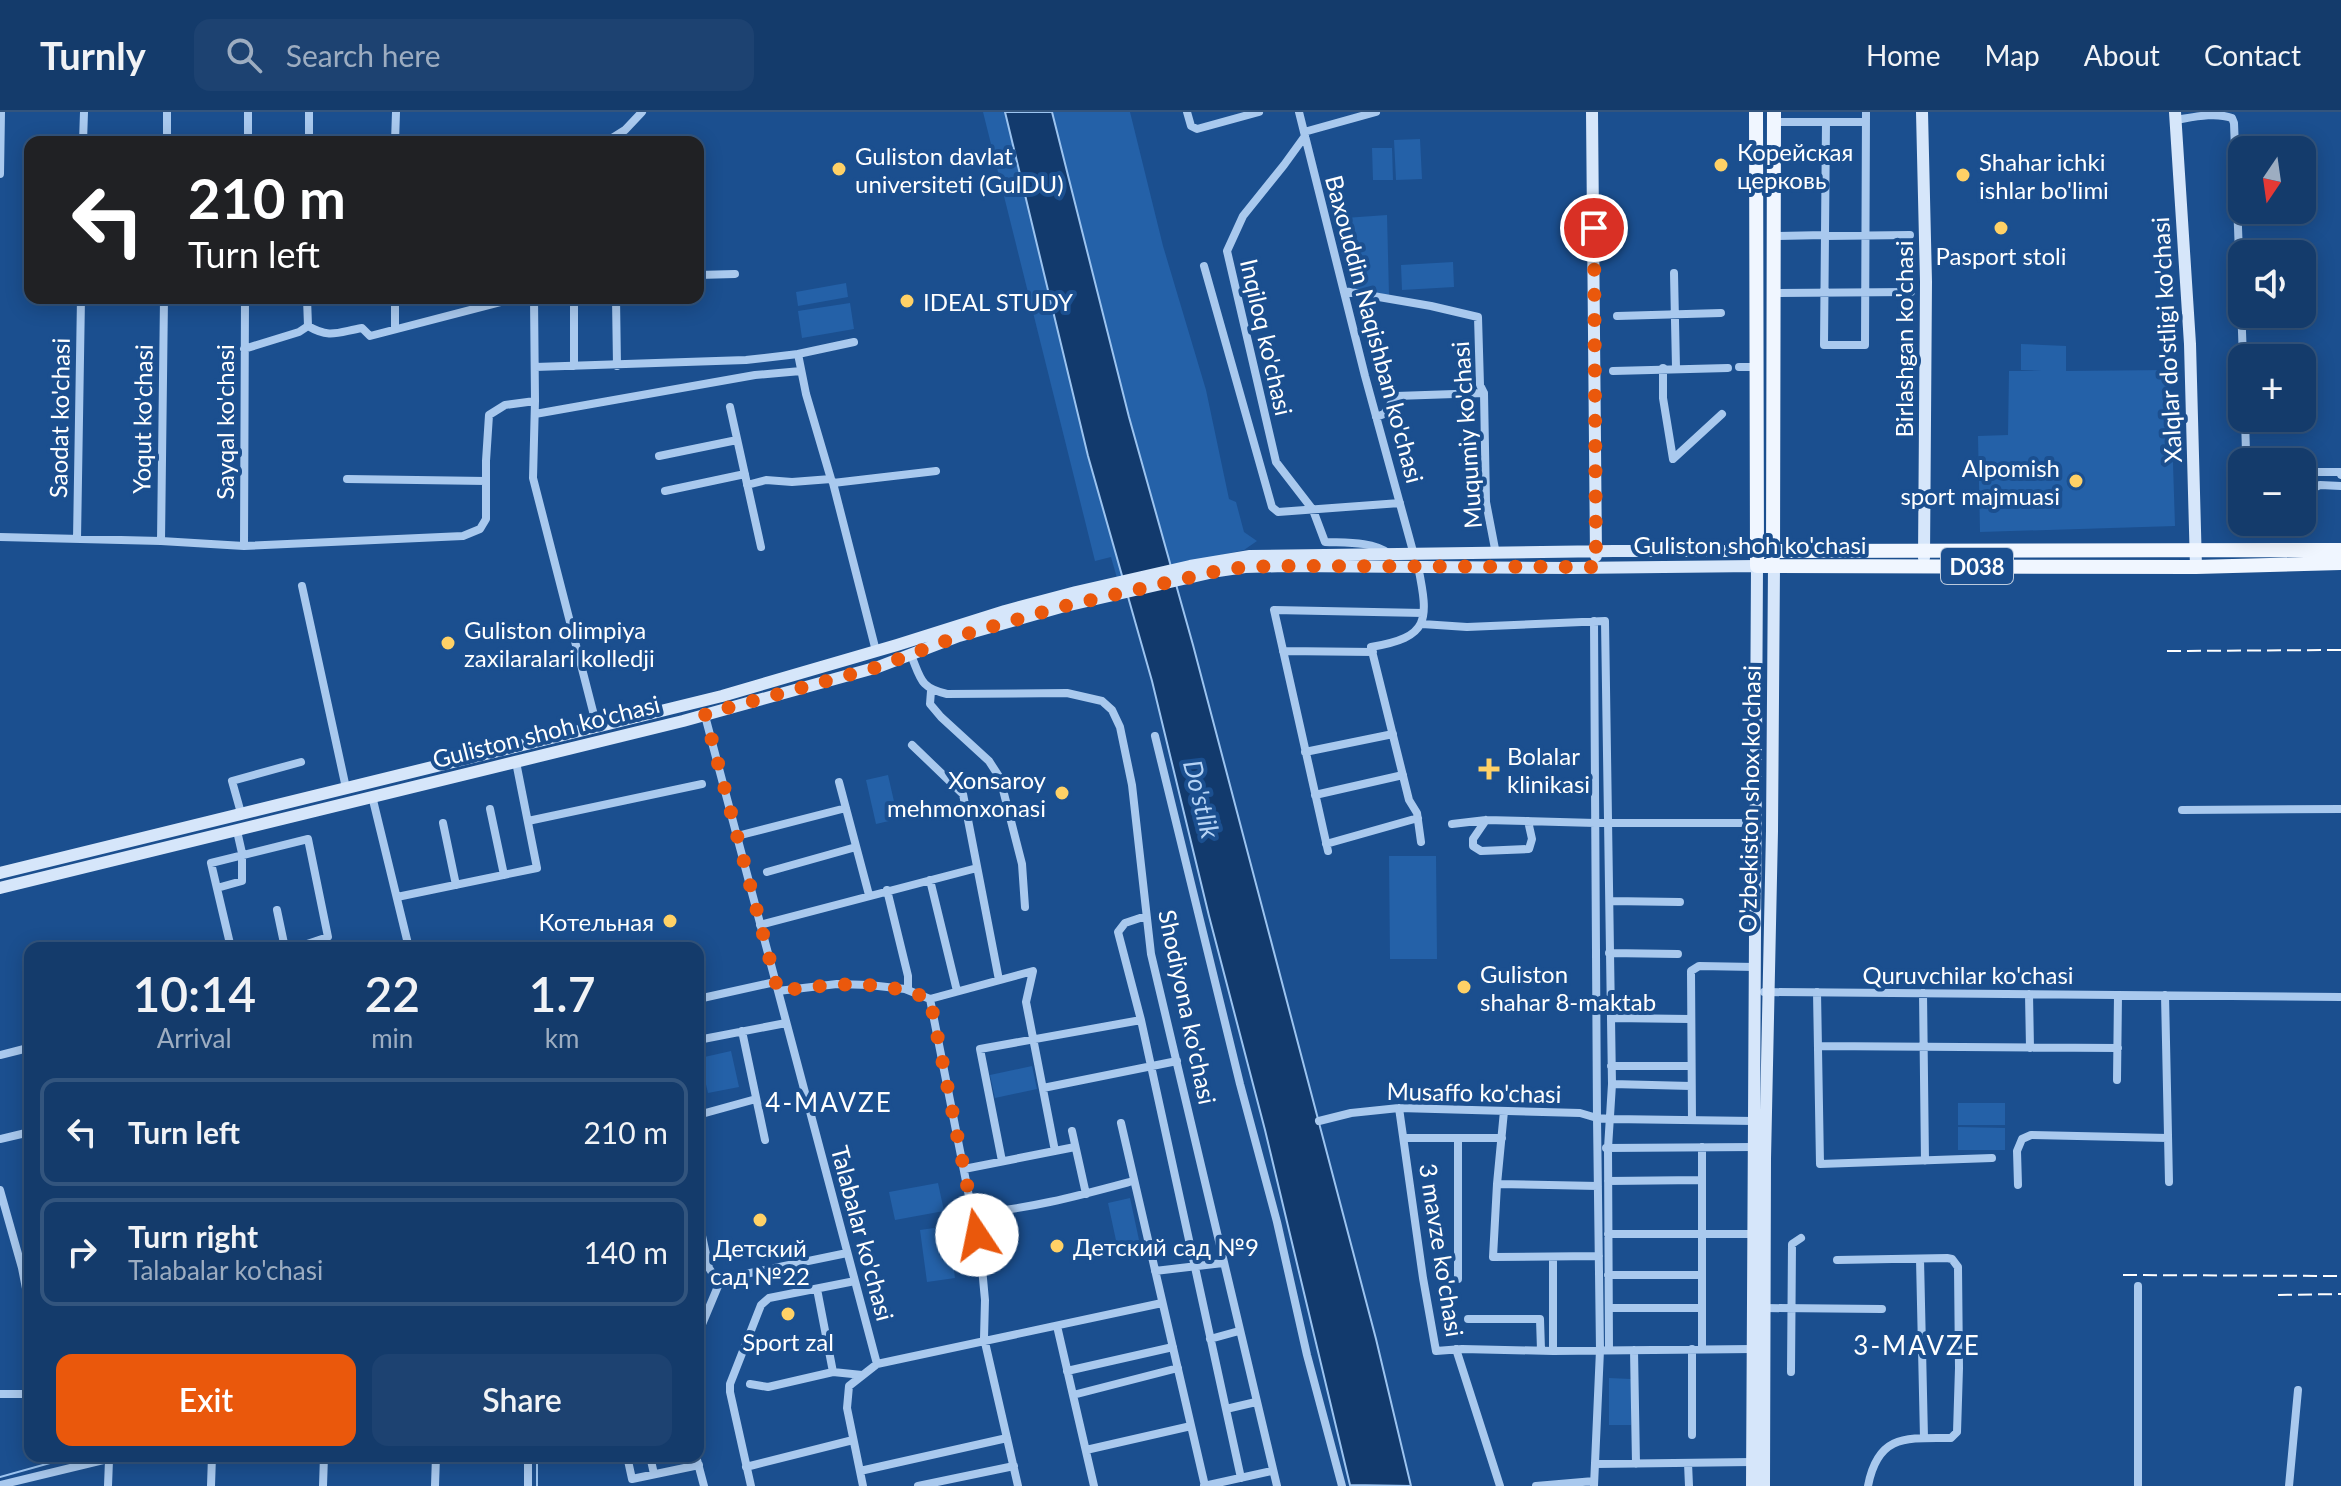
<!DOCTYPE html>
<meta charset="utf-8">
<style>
body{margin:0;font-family:Lato,sans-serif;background:#1d4271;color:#f1f3f6;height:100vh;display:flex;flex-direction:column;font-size:30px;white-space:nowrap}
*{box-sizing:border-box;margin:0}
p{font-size:26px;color:#9dadc1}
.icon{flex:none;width:44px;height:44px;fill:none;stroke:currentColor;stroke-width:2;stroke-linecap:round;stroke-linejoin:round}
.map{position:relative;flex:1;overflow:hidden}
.sheet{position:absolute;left:24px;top:830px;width:680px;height:520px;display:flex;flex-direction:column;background:#143b6b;border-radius:16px;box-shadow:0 4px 20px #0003,0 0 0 2px #33557e}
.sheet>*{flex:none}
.hud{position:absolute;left:24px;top:24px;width:680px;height:168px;border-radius:16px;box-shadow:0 4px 20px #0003,0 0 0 2px #33557e;background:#202124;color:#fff;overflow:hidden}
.needle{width:52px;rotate:193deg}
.fabs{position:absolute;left:2228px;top:24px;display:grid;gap:16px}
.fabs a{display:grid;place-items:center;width:88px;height:88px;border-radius:16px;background:#143b6b;box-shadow:0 4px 20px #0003,0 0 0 2px #33557e;font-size:40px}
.pin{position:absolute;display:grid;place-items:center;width:68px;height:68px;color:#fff;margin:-34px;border:4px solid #fff;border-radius:50%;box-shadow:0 2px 8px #0007}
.me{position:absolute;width:88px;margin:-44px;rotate:349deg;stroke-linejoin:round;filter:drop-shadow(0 0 6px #0008)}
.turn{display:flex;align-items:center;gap:28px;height:168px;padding:0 32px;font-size:36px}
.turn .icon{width:104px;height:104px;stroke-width:2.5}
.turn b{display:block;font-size:56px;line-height:68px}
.eta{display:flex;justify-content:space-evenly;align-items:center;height:136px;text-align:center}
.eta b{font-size:48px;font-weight:600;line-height:56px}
.primary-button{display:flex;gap:16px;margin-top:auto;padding:16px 32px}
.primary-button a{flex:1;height:92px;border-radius:16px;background:#ea580c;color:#fff;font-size:32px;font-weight:600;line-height:92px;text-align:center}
.primary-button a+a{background:#1d4271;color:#f1f3f6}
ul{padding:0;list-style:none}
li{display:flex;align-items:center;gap:24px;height:108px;margin:0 16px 12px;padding:0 16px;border:4px solid #33557e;border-radius:16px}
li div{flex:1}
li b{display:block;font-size:30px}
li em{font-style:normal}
header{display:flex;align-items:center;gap:48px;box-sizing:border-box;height:112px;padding:0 40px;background:#143b6b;border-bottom:2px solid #33557e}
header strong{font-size:38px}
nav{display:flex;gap:44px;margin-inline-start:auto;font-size:28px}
.search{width:560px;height:72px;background:#1d4271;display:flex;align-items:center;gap:20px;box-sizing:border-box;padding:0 28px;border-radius:16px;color:#9dadc1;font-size:30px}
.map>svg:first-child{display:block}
.green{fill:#2461a8}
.water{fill:#123a6d;stroke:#9cc4f0;stroke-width:2}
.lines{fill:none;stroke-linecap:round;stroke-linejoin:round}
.stream{stroke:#9cc4f0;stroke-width:2}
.street{stroke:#a9c9ee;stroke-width:8}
.secondary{stroke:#d6e6fa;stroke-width:12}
.primary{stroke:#f0f6ff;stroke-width:14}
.rail{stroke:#fff;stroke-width:2;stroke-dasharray:14 6;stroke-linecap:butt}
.route{stroke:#ea580c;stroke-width:14;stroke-dasharray:0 25.2}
.poi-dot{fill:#ffd166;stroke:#1b4f8f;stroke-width:3}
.labels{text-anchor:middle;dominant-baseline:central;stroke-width:8;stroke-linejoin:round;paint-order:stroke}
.shield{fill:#1b4f8f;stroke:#bbcadd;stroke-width:2}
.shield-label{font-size:22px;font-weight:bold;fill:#fff}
.poi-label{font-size:24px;fill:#fff;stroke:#1b4f8f;text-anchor:start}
.street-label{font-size:24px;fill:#fff;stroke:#1b4f8f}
.water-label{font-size:26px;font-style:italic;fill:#b5d3f5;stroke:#1b4f8f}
.neighbourhood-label{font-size:26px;letter-spacing:2px;fill:#fff;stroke:#1b4f8f}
</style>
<header>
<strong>Turnly</strong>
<div class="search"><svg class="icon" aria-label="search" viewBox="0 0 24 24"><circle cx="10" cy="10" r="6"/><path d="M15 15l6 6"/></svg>Search here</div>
<nav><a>Home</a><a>Map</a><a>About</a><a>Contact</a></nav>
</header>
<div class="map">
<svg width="2341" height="1374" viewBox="0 0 2341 1374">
<rect width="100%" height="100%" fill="#1b4f8f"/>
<path class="green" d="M983,0H1130L1163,134L1206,278L1229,387L1236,390L1244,420L1257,429L1244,438L1117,466L1111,445L1095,449Z
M1420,27L1422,67L1396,68L1394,28Z
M1372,36H1392L1393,68H1373Z
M1387,103L1389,183L1352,177L1345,106Z
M1453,150L1454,175L1402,178L1401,153Z
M846,171L848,185L798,194L796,180Z
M850,191L854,217L802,226L798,199Z
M2021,232L2066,234V259L2170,258L2175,414L1980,420L1978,324L2008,323L2009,259H2042L2021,258Z
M888,663L898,707L876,712L866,668Z
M1389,744H1436L1437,847H1390Z
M731,939L739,975L708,981L700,946Z
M1032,954L1037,977L995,986L990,963Z
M1958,991H2005V1013H1958Z
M1958,1015L2005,1016V1038H1958Z
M938,1071L944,1099L895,1108L889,1080Z
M1130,1086L1139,1128L1117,1133L1108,1091Z
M948,1114L955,1166L927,1170L920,1118Z
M1609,1266L1631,1267V1313H1609Z"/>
<path class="water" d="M1005,0H1052L1129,305L1193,533L1376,1227L1411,1374L1350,1373L1265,1018L1209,804L1152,569L1088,344Z"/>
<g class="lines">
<path class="stream" d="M537,1344V1374
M0,1365L75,1344"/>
<path class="street" d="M1187,0L1191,14L1197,17L1259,0
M1299,0L1365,264L1414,443
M2176,8C2194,5 2215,0 2232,6L2234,11L2243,246
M1775,10H1866
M1826,10L1824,233H1865L1866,0
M1304,20L1376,0
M1305,24L1284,53L1243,104L1227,139L1276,350L1313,398L1325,430C1344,431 1372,429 1388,441
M83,30L84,0
M167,30V0
M248,30V0
M309,30V0
M395,30L396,0
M606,30L625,18L642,0
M0,62L1,0
M1773,124L1825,123
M1825,124L1910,123
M1204,154L1272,395L1278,400L1400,391
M1674,161L1676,256
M698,163L735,162
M1344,179L1431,194L1478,205L1480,273L1484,281L1486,390L1496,442
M1773,181L1911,180
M307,186L308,214
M534,186L535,289L533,366L597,615
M616,186L617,254
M1617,204L1721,201
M395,217V186
M244,237L299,220L308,214C330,227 338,220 362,216L370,224L516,186
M798,242L854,230
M574,254V186
M535,255L746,248L798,242L806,282L831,367
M1739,255H1757
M1663,256V286L1673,347L1722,302
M1613,259L1728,256
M730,295L761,435
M535,302L755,263L801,259
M1376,305L1384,302L1396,284L1484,281
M2245,306L2246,341L2254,350
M659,344L737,328
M2302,360H2340L2341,363
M347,367L486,369
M833,371L876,539
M747,373L766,368L792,370L831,367L833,371L936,359
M665,379L745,362
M2302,381L2320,373L2341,374
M0,425L161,429L244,434L463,424L480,417L486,407V349L489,303L505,293L535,289
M77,427L81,186
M161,429L164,186
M244,434L245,186
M1418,454C1429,509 1430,525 1371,535L1409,688L1417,701L1421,730
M302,474L346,676
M1422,512L1467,515L1605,509L1612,972L1608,1036L1609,1238
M1283,539L1373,540
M911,543C921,567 920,576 947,582L1067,581L1102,589L1112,598L1120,615L1132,673L1151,842L1277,1374
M931,579L930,592L941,605L989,649L1000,666L1022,752L1025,795
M704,600L877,1252
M1155,624L1240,972L1277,1110L1307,1243L1342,1374
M912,633L963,682L999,868
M1305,640L1393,622
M839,670L869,783
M1315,683L1403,663
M372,684L409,836
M490,697L504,763
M2182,698L2341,697
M241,701L232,669L301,650
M1486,708L1473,727V734L1481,739L1529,737L1532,727L1528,709
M528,709L702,672
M443,711L456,773
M1452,712L1486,708L1595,711H1755
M737,724L846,696
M1326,732L1418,706
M1328,739L1274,498L1423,501
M767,760L856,735
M930,768L957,879
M217,776L242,769V741L237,719
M887,778L908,864V878
M397,785L537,756L516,650
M1610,789L1680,790
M277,798L285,836
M1146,804L1125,811L1118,820L1141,908L1241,1366
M760,813L977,756
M231,836L211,751L308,727L328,825L295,836
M1609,841L1678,842
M778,879L837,872L869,873L905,877L930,887L1033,859L1026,890L1055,1039
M1764,880L2341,885
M1817,880L1820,1052L1992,1046
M1923,881L1925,1049
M2029,882L2030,936
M2165,883L2169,1070
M698,887L775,870
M930,887L981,1145L985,1188L984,1226L1018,1374
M1611,906L1690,907
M742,919L765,1028
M698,928L786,911
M1818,934L2118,936
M0,943L28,936
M1611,954H1690
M2117,968L2118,883
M1612,972L1691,974
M1043,976L1177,949
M1399,996L1423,1166L1436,1239L1462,1237L1553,1239L1753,1237
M1504,999L1497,1072L1598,1074
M698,1003L756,987
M1692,1008L1691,859L1699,854L1755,855
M1319,1009L1351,1001L1399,996L1580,1001L1597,1006L1611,1007L1754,1009
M1121,1011L1205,1374
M1072,1019L1086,1082
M1404,1026H1502
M1458,1026V1167
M0,1027L30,1020
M1702,1035V1237
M1606,1036L1754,1035
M1002,1049L980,937L1141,908
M964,1057L1075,1035
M1608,1069L1702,1068
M1497,1072L1493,1145L1599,1144
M2018,1073L2017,1039L2022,1027L2031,1023L2168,1026
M0,1078L22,1156L30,1197
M973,1101C1027,1098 1081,1083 1133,1069
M698,1105L709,1156L719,1172
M1608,1122H1753
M1920,1147L1924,1326
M1837,1148L1947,1146L1952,1147L1958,1155L1959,1256L1957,1320L1951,1326C1906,1326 1878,1322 1868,1374
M1155,1159L1223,1151
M1608,1163H1702
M2138,1174V1374
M817,1177L833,1260
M1609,1196H1702
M1765,1196L1882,1197
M1468,1207H1540L1541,1238
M1057,1214L1094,1374
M698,1222L721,1167L847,1141
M1210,1227L1239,1219
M1456,1237L1500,1374
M1634,1238L1636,1352
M1553,1239V1145
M1067,1259L1173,1235
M1791,1260L1792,1132L1801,1126
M750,1272L768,1275L833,1260L862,1263
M0,1282H30
M1073,1283L1178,1256
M1226,1297L1256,1290
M1692,1323V1237
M1086,1338L1191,1314
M627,1344L632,1367L699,1353
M650,1344L654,1362
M696,1344L704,1374
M1688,1351L1689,1374
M1596,1352L1752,1350
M746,1355L853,1328
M860,1359L1007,1326
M0,1373L120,1344
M108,1374L109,1348
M211,1374L212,1344
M323,1374L324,1344
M435,1374L436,1344
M528,1374V1344
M751,1374L730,1280V1272L761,1193L769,1186L855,1169
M863,1374L847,1296L849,1274L877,1252L1162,1191
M918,1374L1014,1354
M1204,1374L1272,1359
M1536,1374L1594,1369
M1594,1374L1600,1238L1597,1006L1594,509
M2289,1374L2298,1278"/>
<path class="secondary" d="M1592,0L1596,444
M1922,0L1926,170L1924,446
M2175,0L2190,232L2196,455
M0,761L722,584L897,533L1005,499L1076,480L1190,454L1250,444L1614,439H1757
M0,776L683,609L878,555L959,524L1061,495L1218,459L1245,455L1285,454L1571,456L1757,454L1752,1374
M1764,1374L1765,1047L1772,719L1774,454"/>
<path class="primary" d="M1756,0L1757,454L2196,455L2341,451
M1757,439L2341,438
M1773,445L1774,0"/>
<path class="rail" d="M2167,539L2341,538
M2123,1163L2341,1164
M2278,1183L2341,1182"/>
</g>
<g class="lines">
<path class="route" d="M977,1123L930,887C876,866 834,872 778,879L705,602L878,555L959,524L1061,495L1218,459L1245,455L1285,454L1596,455L1594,116"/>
</g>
<g class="poi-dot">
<circle cx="1721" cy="53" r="8"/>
<circle cx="839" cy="57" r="8"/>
<circle cx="1963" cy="63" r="8"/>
<circle cx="2001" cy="116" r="8"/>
<circle cx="907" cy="189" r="8"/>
<circle cx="2076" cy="369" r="8"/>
<circle cx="448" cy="531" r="8"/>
<path d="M1485 645h8v8h8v8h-8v8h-8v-8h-8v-8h8z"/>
<circle cx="1062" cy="681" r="8"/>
<circle cx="670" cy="809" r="8"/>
<circle cx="1464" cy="875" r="8"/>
<circle cx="760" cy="1108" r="8"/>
<circle cx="1057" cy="1134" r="8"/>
<circle cx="788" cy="1202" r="8"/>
</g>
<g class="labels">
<rect class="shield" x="1941" y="436" width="72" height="36" rx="6"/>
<g class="shield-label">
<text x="1977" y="454">D038</text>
</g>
<g class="poi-label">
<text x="1737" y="39">Корейская<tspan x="1737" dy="28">церковь</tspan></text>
<text x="855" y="43">Guliston davlat<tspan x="855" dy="28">universiteti (GulDU)</tspan></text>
<text x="1979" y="49">Shahar ichki<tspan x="1979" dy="28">ishlar bo'limi</tspan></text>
<text x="2001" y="143" text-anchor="middle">Pasport stoli</text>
<text x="923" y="189">IDEAL STUDY</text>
<text x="2060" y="355" text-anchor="end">Alpomish<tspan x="2060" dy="28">sport majmuasi</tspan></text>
<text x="464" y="517">Guliston olimpiya<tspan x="464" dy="28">zaxilaralari kolledji</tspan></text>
<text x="1507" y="643">Bolalar<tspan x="1507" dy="28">klinikasi</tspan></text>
<text x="1046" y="667" text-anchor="end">Xonsaroy<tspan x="1046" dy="28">mehmonxonasi</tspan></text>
<text x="654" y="809" text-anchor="end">Котельная</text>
<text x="1480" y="861">Guliston<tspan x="1480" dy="28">shahar 8-maktab</tspan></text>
<text x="1073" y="1134">Детский сад №9</text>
<text x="760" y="1135" text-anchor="middle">Детский<tspan x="760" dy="28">сад №22</tspan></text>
<text x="788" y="1229" text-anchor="middle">Sport zal</text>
</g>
<g class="street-label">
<text transform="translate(1375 217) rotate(75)">Baxouddin Naqishban ko'chasi</text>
<text transform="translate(1267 225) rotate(77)">Inqiloq ko'chasi</text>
<text transform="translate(1903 227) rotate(-90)">Birlashgan ko'chasi</text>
<text transform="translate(2166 228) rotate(-93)">Xalqlar do'stligi ko'chasi</text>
<text transform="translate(59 306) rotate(-89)">Saodat ko'chasi</text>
<text transform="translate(142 307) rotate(-89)">Yoqut ko'chasi</text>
<text transform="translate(224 310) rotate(-90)">Sayqal ko'chasi</text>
<text transform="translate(1466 323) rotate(-94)">Muqumiy ko'chasi</text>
<text x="1750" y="432">Guliston shoh ko'chasi</text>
<text transform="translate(546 619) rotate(-14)">Guliston shoh ko'chasi</text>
<text transform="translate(1749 687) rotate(-89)">O'zbekiston shox ko'chasi</text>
<text x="1968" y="862">Quruvchilar ko'chasi</text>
<text transform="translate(1188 895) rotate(78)">Shodiyona ko'chasi</text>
<text transform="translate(1474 980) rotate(1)">Musaffo ko'chasi</text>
<text transform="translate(863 1121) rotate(75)">Talabalar ko'chasi</text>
<text transform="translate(1442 1138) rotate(81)">3 mavze ko'chasi</text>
</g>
<g class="water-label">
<text transform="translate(1202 687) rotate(76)">Do'stlik</text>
</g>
<g class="neighbourhood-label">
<text x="829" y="990">4-MAVZE</text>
<text x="1917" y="1233">3-MAVZE</text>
</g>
</g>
</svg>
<div class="fabs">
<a><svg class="needle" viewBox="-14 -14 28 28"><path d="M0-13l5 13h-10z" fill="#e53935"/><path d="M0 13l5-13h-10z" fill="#9dadc1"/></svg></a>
<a><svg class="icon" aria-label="sound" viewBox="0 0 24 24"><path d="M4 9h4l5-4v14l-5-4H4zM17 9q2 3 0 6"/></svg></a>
<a>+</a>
<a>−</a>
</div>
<div class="pin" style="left:1594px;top:116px;background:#d93025"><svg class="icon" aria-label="arrive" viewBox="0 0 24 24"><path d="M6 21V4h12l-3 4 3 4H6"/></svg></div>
<svg class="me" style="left:977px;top:1123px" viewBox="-20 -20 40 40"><circle r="19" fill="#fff"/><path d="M0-13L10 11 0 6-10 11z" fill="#ea580c"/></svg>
<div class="hud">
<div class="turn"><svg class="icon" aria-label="left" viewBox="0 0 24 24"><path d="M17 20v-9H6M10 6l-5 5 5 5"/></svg><div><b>210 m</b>Turn left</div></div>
</div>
<section class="sheet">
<div class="eta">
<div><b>10:14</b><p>Arrival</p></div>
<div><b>22</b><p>min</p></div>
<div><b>1.7</b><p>km</p></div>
</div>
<ul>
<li><svg class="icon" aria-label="left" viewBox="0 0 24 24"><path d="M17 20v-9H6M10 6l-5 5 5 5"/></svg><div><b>Turn left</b></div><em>210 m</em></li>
<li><svg class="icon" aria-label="right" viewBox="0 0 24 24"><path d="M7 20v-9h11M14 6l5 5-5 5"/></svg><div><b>Turn right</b><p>Talabalar ko'chasi</p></div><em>140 m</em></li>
</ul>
<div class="primary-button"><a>Exit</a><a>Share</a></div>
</section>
</div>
